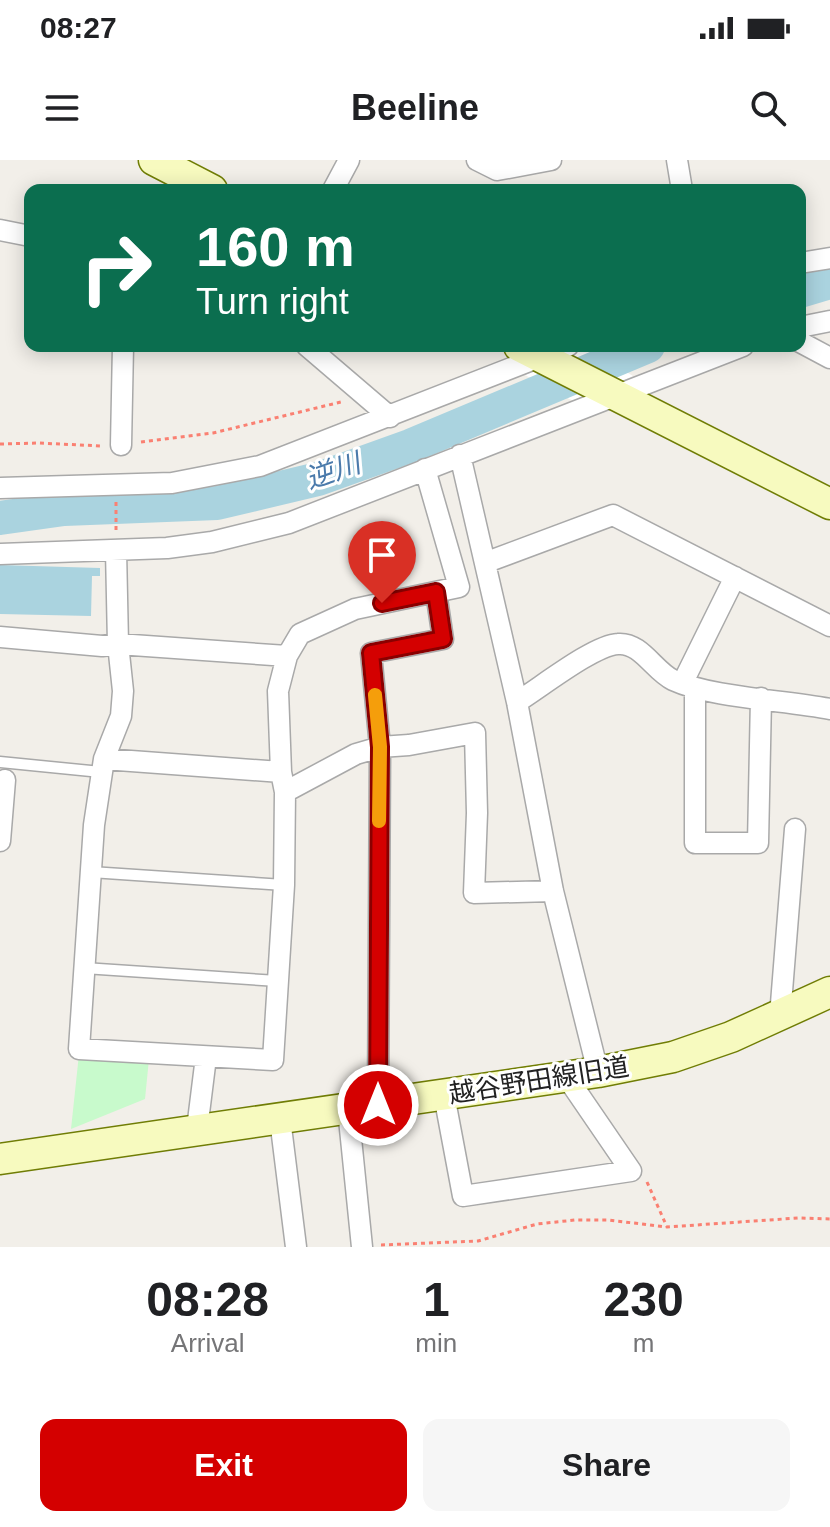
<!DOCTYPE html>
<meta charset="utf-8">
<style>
body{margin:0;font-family:Helvetica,"Noto Sans JP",sans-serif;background:#f6f6f6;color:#202124;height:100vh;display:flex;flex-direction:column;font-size:30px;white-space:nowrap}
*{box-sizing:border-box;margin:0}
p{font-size:26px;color:#757577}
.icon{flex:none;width:44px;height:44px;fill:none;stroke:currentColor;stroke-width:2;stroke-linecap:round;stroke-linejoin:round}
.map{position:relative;height:1087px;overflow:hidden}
.side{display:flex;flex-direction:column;background:#fff;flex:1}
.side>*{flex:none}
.guide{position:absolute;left:24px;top:24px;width:782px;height:168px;border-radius:16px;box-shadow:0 4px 20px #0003;background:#0b6e4f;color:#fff;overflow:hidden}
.pin{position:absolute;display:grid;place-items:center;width:68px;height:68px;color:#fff;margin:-82px -34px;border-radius:50% 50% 50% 0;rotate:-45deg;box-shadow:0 0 8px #0007}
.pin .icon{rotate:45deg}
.me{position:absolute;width:88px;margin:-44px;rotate:0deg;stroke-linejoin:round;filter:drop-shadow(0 0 6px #0008)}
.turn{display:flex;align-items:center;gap:28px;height:168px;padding:0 40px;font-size:36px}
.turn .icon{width:104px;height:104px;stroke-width:2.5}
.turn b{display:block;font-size:56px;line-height:68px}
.eta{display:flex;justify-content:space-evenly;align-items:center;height:136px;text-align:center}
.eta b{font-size:48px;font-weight:700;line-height:56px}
.cta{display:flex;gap:16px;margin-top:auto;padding:16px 40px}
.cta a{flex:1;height:92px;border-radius:16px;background:#d40000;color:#fff;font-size:32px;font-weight:700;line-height:92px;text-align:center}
.cta a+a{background:#f6f6f6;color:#202124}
.status{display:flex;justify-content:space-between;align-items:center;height:56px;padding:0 40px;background:#fff;direction:ltr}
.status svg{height:22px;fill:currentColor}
header{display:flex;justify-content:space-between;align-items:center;height:104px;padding:0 40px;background:#fff;font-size:36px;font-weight:700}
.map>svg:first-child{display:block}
.park{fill:#c8facc}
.water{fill:#aad3df}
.pier{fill:#fff}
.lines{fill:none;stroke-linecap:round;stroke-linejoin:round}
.river{stroke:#aad3df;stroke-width:34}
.lane-casing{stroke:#a9a9a9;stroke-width:13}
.street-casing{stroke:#a9a9a9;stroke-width:23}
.secondary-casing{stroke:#707d05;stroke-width:33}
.path{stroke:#fa8072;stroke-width:3;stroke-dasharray:4 4;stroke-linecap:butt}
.lane{stroke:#fff;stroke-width:10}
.street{stroke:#fff;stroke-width:20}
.secondary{stroke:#f7fabf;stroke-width:30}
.route-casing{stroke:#8a0000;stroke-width:20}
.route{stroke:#d40000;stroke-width:14}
.slow{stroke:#f59e0b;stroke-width:14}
.labels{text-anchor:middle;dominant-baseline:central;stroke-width:6;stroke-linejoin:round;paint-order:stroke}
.street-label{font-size:26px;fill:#222;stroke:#fff}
.water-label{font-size:28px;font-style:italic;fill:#4a7aab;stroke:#fff}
</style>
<div class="status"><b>08:27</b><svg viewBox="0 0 49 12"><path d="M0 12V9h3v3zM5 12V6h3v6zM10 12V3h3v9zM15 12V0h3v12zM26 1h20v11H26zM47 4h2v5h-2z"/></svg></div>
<header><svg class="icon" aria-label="menu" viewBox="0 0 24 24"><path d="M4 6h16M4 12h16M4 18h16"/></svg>Beeline<svg class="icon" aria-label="search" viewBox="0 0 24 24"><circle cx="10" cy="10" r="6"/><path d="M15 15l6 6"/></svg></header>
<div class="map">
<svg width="830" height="1087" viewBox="0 0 830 1087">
<rect width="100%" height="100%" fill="#f2efe9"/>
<path class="park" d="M79,894L149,899L145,939L71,969Z"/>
<path class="water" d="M0,405L100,408V416H92L91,456L0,454Z"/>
<path class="pier" d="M585,187L633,216L575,242L525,215Z"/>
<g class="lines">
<path class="river" d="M800,131L830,122
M0,358L64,349L217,343L318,319L410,286L648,186"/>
<defs>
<path id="lane" d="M0,602L101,612
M91,712L284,725
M84,808L278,821"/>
<path id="street" d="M477,0L497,10L551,0
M677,0L682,30
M333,30L349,0
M0,70L30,76
M800,103L830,98
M800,167L830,161
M800,182L830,198
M307,186L390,257
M121,285L123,186
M460,295L517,542L553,731L598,912
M0,328L172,323L260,306L568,186
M116,390L118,484L123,531L121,556L104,599L94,665L79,889L273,900L284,725L285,632L281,612L278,531L287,496L300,474L355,449L459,427L425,309
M0,394L167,388L212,382L289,363L743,186
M487,402L613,355L830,466
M0,477L102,486L118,484L287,496
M683,522L735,417
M695,528V683H758L761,538
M517,542C540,528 594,485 618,484C641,482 654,511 673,520C712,538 785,540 830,549
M104,599L281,612
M285,632L356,594L380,587L409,585L475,573L477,653L474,733L553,731
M0,681L5,620
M780,856L795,669
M444,935L463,1036L631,1011L566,916
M378,945L380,587L371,493L443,479L436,432
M348,949L362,1087
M280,959L296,1087
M197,969L206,897"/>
<path id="secondary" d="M154,0L212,30
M519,186L830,344
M0,999L598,912L673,897L731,877L830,832"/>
</defs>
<use href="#lane" class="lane-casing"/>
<use href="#street" class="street-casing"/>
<use href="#secondary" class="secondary-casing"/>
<path class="path" d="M141,282L213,273L341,242
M0,284L39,283L101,286
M116,370V342
M647,1022L667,1067
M381,1085L478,1081L537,1064L575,1060H608L667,1067L798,1058L830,1059"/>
<use href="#lane" class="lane"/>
<use href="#street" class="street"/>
<use href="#secondary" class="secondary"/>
</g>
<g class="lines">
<defs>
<path id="route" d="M378,945L380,587L371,493L443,479L436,432L382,443"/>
</defs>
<use href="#route" class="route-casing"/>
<use href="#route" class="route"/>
<path class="slow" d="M375,535L380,587L379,661"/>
</g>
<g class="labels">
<g class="street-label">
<text transform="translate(539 920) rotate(-9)">越谷野田線旧道</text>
</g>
<g class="water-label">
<text transform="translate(333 311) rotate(-19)">逆川</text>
</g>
</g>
</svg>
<div class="pin" style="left:382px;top:443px;background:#d93025"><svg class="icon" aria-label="arrive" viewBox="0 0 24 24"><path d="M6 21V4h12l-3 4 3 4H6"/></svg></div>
<svg class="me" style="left:378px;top:945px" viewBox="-20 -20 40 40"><circle r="17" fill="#d40000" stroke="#fff" stroke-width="3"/><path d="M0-11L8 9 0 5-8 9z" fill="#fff"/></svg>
<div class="guide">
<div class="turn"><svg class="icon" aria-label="right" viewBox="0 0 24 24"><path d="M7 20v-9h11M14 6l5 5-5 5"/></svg><div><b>160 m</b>Turn right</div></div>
</div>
</div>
<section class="side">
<div class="eta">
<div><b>08:28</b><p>Arrival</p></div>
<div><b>1</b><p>min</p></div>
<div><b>230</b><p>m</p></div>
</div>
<div class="cta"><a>Exit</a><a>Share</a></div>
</section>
